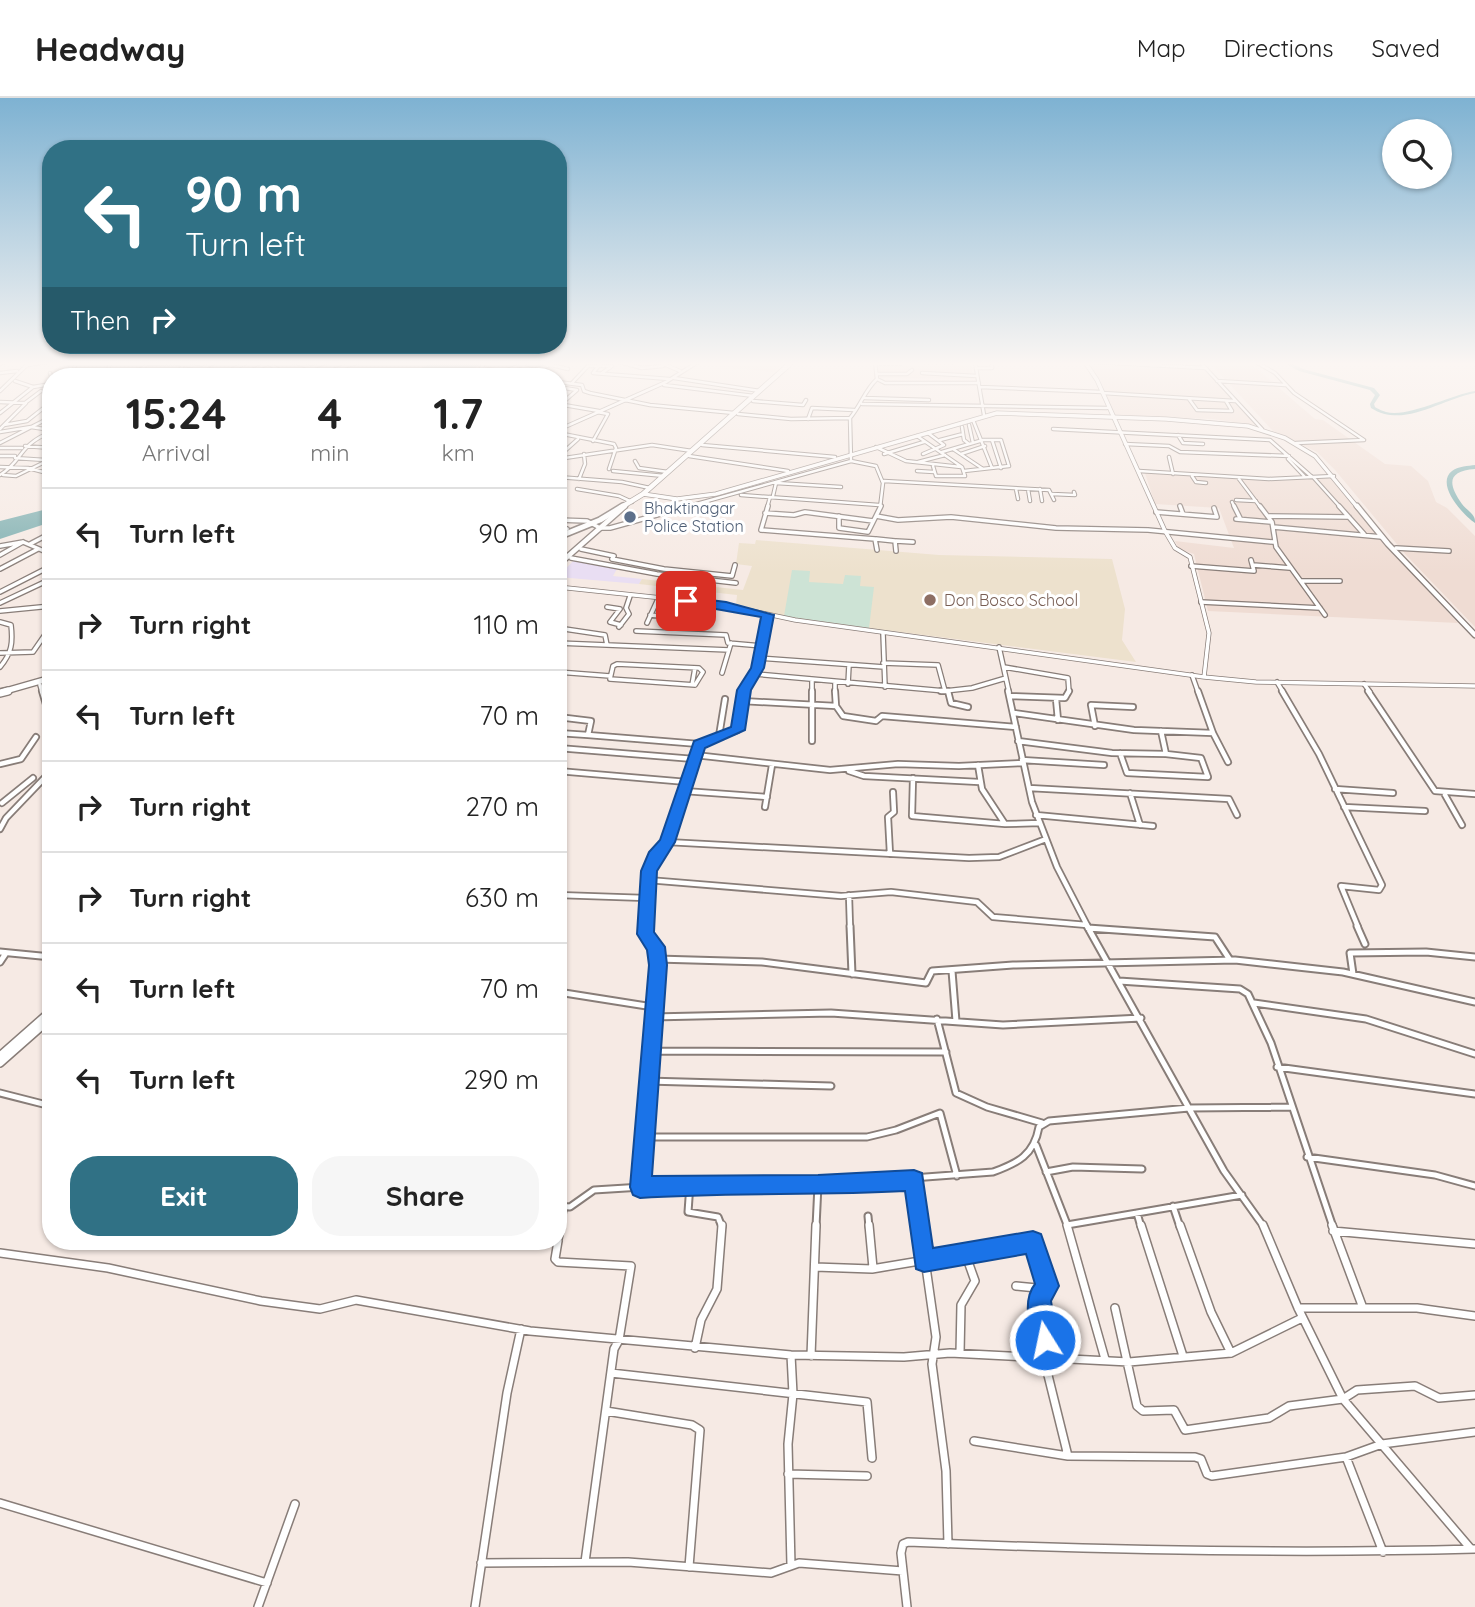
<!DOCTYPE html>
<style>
body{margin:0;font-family:Quicksand,sans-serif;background:#f6f6f6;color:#222;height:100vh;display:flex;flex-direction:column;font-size:26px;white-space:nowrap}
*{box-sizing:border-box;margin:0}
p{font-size:23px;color:#767676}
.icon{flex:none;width:38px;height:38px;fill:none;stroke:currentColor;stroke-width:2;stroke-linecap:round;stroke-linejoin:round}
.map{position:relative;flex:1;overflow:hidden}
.side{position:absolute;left:42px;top:270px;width:525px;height:882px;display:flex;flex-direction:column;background:#fff;border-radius:28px;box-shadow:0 2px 5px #0004}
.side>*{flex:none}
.guide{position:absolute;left:42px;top:42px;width:525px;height:214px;border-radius:28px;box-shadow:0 2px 5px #0004;background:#307185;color:#fff;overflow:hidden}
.tools{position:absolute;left:1382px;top:21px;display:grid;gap:14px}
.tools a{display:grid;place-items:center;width:70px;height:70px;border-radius:50%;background:#fff;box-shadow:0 2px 5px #0004;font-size:35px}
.pin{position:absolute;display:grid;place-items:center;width:60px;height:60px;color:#fff;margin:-30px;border-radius:14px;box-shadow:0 4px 10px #0006}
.me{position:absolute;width:77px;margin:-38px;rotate:350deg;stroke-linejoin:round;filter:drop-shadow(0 0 5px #0008)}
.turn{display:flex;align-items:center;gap:24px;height:147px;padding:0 28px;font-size:32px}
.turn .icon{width:91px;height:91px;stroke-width:2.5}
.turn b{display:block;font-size:49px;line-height:60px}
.then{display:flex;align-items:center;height:66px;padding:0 28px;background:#0003;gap:14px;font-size:26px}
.eta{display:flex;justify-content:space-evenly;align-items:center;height:119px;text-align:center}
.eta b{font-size:42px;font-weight:700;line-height:49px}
.primary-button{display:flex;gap:14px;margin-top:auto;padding:14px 28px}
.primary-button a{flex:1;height:80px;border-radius:28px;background:#307185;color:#fff;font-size:28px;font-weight:700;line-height:80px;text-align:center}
.primary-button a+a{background:#f6f6f6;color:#222}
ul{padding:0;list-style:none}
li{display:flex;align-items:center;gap:21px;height:91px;padding:0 28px;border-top:2px solid #e0e0e0}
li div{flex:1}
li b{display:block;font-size:26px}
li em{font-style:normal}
header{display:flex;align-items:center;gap:42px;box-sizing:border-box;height:98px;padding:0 35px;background:#fff;border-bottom:2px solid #e0e0e0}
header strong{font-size:33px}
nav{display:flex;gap:38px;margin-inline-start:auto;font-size:24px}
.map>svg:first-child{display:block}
.commercial{fill:#e9def3}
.built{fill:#efdcd3}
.education{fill:#ede1cd}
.green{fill:#cde3d5}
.water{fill:#80b0b1}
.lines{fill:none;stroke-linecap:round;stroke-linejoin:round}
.stream{stroke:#80b0b1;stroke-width:2}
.river{fill:#80b0b1;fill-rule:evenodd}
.minor-far4-casing{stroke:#887d78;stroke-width:4.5}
.minor-far3-casing{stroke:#887d78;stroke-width:6}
.minor-far2-casing{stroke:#887d78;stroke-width:8}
.minor-far1-casing{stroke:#887d78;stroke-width:9}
.minor-casing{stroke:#887d78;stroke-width:10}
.tertiary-casing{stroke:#887d78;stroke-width:5}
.secondary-far2-casing{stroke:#887d78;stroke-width:5}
.secondary-far1-casing{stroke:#887d78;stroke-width:7}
.secondary-casing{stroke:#887d78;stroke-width:10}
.primary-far1-casing{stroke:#887d78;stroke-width:5}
.primary-casing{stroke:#887d78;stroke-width:7}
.trunk-far2-casing{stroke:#887d78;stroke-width:6}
.trunk-far1-casing{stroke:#887d78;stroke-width:8}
.trunk-casing{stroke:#887d78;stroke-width:10}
.minor-far4{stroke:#fff;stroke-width:2.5}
.minor-far3{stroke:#fff;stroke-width:3.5}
.minor-far2{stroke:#fff;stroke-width:4.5}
.minor-far1{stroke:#fff;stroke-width:5}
.minor{stroke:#fff;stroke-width:7}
.tertiary{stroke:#fff;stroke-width:3.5}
.secondary-far2{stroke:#fff;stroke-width:3.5}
.secondary-far1{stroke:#fff;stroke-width:4.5}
.secondary{stroke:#fff;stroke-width:7}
.primary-far1{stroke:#fff;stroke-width:3.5}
.primary{stroke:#fff;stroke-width:4.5}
.trunk-far2{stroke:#fff;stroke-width:4.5}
.trunk-far1{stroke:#fff;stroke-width:5}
.trunk{stroke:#fff;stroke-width:7}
.route{fill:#1a73e8;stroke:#114b97;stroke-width:2}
.service-dot{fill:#5c6f8a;stroke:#fff;stroke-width:2.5}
.education-dot{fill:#8d6e63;stroke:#fff;stroke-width:2.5}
.labels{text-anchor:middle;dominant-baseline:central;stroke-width:6;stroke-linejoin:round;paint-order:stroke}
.far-service-label{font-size:16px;fill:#4e5e75;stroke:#fff;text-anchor:start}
.far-education-label{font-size:16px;fill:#785e54;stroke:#fff;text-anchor:start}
</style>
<header>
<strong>Headway</strong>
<nav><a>Map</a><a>Directions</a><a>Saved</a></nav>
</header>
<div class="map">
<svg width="1475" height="1509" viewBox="0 0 1475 1509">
<rect width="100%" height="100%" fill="#f6eae4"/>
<path class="commercial" d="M574,462L618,469L613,478L642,481L639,486L558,479Z"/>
<path class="built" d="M662,264H785L773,274L688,265L680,272Z
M833,264H970L974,281L880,280L878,268Z
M1089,264H1197L1256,327L1212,321L1113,317L1100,281Z
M1209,264H1249L1315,321L1323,322L1385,366L1411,368L1428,383L1436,404L1447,410L1475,438V529L1406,457L1335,372L1317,354L1273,333Z
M1145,375L1272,383L1332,380L1376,437L1458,525L1208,513L1194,456L1179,451L1175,443L1234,450L1219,410L1155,406Z"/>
<path class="education" d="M756,442L939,457L1112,461L1125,511L1122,542L1136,564L790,520L736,507L737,497L639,486L642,481L743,492L752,468L736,466L739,445L755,446Z"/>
<path class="green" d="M792,472L810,473L809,484L843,486L845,477L861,478L860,488L874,489L869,530L784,518Z"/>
<path class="water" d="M434,264H485L459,278H405Z
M51,410V424L0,441V423Z"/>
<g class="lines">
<path class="stream" d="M185,278L188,271L198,264"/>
<path class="river" d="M1283,264H1289L1303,271L1374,290L1380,297L1374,306L1375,309C1376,310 1385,314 1386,314C1408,320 1450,297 1475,293V295C1441,301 1404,331 1371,310L1370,306L1375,297L1370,292L1299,273Z
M1475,367V371C1448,373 1447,385 1462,406C1465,410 1472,415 1474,419C1475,421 1475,423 1475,425C1463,417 1435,386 1452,373C1459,368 1468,368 1475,367Z"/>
<defs>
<path id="minor-far4" d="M293,264L309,269
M485,264L481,270L506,274
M539,264L568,271
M619,264L642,270L663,268
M659,264L680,273
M924,264H954
M975,264L984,317
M1094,264L1205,270
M1200,264L1262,331
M1256,264L1275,275L1294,295L1364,342L1296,345
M601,265L593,275L669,281
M0,266L5,264
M147,266L173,265L248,278
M269,266L288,277
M876,266H900
M28,267L47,264
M521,268L558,280
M204,269L217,264
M976,270H992V264
M0,275L17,273
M50,275L51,278
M922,275L977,278
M243,276L272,264
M878,276H907L912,272
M106,277L110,266
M72,278L76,264
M105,278L142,271L147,266
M174,278L182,269
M193,278L209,271
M218,278L248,264
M251,278L269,273
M286,278L328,264
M314,278L359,264
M491,278L529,264
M516,278L550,267
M674,280L760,293
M877,281L885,285H979
M15,283L33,289L51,286
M1217,283L1285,287
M558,284L582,287L584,293L590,295L650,307L734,315
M572,285L588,268H612L602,275
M664,287L754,298
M558,289L577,292L561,306
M980,289L1102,294
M0,293L30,264
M1103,295L1235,303
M865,300L929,302
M1189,301L1197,312L1232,313L1226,303
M753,303L803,307L806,302
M0,304L26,305L0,331
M25,305L41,293
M558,306L599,313
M862,306L1107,310
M0,315L33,289
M738,316L791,321L850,320
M808,321L812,310L854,312
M973,322L992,370
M4,327L27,323L46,308
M969,327L973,345
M962,329L964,342L969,346
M1053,331L1270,342L1312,379
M558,332L666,284L698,264
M0,334L31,329L51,332
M558,335L614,346L616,350L609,371
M1178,337L1183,345L1203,346
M917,338L962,369L965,378H936L933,368
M940,342L963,336
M992,342L1001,370
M593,343L608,316L597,314
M0,345L51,319
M1125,346L1169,348L1180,354L1289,358
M702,347L835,359
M25,348L51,350
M876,349L906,363L961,369
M0,350H22
M953,351L983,371
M942,354L983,342H1001L1009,368L964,373
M884,356L924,344
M923,356L944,347L928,335
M961,356L985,348
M0,358H15
M689,358L788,373
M558,359L578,341
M1169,359L1173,376
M15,360L45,362
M558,361L652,347L692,353
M1288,361L1305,379
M635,363L639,370L668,374
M851,363L876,368L883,385L880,410
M918,364L945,357
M0,369L28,370L51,376
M613,373L664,378
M917,373L934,374
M1139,373L1269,381L1334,378
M0,377C23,363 18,347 51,334
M3,377L16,378L51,361
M1192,378L1196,384L1206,385
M558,379L622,384L650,390
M1314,380L1341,410
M579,381L585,366L584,356
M1239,381L1261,410
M884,383L1049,392L1054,402
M577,391L619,398L632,404
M1016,391L1018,401
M1028,391L1030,403
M1040,391L1042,403
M1052,396L1075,397L1074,394
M741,397L879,407
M773,398L776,385L841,389
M1236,402L1256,403
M1232,404L1235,410
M682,410L851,363L850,320C861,307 865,292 877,281L875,264
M767,410L770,399"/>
<path id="minor-far3" d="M768,408L761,432L875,441L877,452
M1180,408L1183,416
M1234,408L1240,420
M1260,408L1272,424L1276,449L1325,517
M1339,408L1364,436
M1156,414L1217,419L1214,410
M765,415L794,417L805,414L873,423
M839,418V430L868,434L881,408
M876,418L898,422L951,419L1056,430L1148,432L1273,444
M1269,418L1349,419
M1236,421L1271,424
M558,422L587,423L600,430H610L689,408
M558,429L567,431
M1273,429L1382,439
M876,441L895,443L896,453
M896,443L913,444
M30,446L51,435
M0,448L23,444L51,456
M1396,450L1449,453
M581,451L614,458L612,461L664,471L732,478L735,467
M0,457L23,444
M571,460L657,476L736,485
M1253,467L1290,470
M1191,468L1254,473L1251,462
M0,471L38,451
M1301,483H1340
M0,494L51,468
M1201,504L1320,510
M0,505L51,481
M607,509L620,511L610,524L621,527
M0,513L51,508
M650,517L691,521
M0,524L11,527C13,544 12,555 0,569
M647,525L658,501
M689,527L696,504
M619,529L629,516L626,510L630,498
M558,530L605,537L607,547
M636,533L726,537L728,545L762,548
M883,535L885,589
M558,545L729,552
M999,549L1009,594
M0,555L33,554L51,528
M760,560L884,569
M883,565L938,567L945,593
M617,566L699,570L703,574L695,587L610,581L613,568Z
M1004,569L1068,580L1069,594
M558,574L610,578
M722,575L731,545
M755,576L945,593L972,590L1006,580
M1192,577L1198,594
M812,583V594
M835,584V594
M1277,584L1283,594
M848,586L849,567
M1364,586L1370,594
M40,587L42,594
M692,587L695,570
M744,594L758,570L768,517"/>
<path id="minor-far2" d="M42,593L51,623
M812,593V643
M835,593L836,608
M941,593H948
M948,593L951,605L968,609
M1008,593L1032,704L1057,769L1088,829
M1198,593L1213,635L1228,664
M1282,593L1319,656L1382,787L1379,792L1341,788L1358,829
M1368,593L1435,693L1475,696
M1010,598L1065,600L1069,593
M1056,601L1058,622
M742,603L836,608L843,618L876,623L882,618L1016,629
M1014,615L1134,632L1213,635
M558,619L591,623L588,637L558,635
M1095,628L1091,607L1133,609
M588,637L699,646
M719,638L725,601
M1018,643L1112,655L1166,656L1161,633
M558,650L694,661
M1120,655L1127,675L1208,679L1201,660L1166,656
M695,657L830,672L898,666L959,668L1023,665
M1022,662L1104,667
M0,666L21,661L36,639
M978,667L982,691L1005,726L1040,725
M558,673L687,684
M849,673L864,678L979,684
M913,680L912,718L1005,726
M1029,690L1229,701L1237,717
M1335,691L1393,695
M684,693L767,699
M1130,695L1140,727
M1445,697L1462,727
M2,705L33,680
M765,709L772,667
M1344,709L1425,713
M1036,717L1153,728
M0,731L6,720L51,673
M667,744L969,760L999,759L1046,741
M890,756L888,719L894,714L893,694
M648,782L841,798L891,794L977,804L993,819L1087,827
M558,797L646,800
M849,797L850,829
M646,829L649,773L655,758L667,744L699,646L738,632L744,593"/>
<path id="minor-far1" d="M850,828L852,876
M1087,828L1224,1073L1264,1129
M1357,828L1365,846
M1088,830L1215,839L1230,862
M0,854L51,859
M657,861L762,864L926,885L932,873L1013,867L1235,862L1343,874L1475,904
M0,864L6,855
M952,873L956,923
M1353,876L1350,855L1426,854L1475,859
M1119,883L1240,891L1248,896L1271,945L1333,1129
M558,894L653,909
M1254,905L1366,921L1475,956
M652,919L831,915L1003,927L1141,920
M937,921L956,995L987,1009L1042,1025
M650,953L946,954
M1277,969L1475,996
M647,983L831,988
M0,995L51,1008
M646,1039H867L896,1032L940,1015L957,1078
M1036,1047L1068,1129
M1307,1059L1435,1077L1475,1088
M1046,1074L1073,1069L1142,1071
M914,1082L921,1129
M690,1086L688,1114L718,1119L722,1129
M640,1089L658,867L656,849L646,836V828
M558,1108L570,1109L594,1092L690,1086L818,1087L993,1074C1018,1065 1034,1057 1039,1029L1049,1023L1189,1010L1291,1009
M1173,1108L1180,1129
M1137,1115L1141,1129
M868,1118L869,1129
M1067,1127L1242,1097
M560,1129L564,1108
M816,1129L818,1087"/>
<path id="minor" d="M869,1127L873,1170
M920,1127L936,1239L932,1266L946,1373L948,1446
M1067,1127L1105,1261
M1141,1127L1183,1258
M1180,1127L1211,1214L1231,1255
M1263,1127L1298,1210L1343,1301L1471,1451
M1332,1127L1363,1210
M1333,1133L1475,1146
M558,1141L561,1127
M558,1143L555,1161L558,1164L631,1168L619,1242L614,1251L585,1464
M0,1155L108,1170L261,1203L320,1211L356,1202L530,1233L791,1257L904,1259L950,1255L1129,1264L1231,1255L1302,1220
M815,1169L872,1171L1033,1144L1047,1188L1038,1205L1048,1261
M1016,1188L1047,1191
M1115,1210L1137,1308L1143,1313L1174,1312L1185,1332L1269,1320L1289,1308L1343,1301L1357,1292L1415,1288L1439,1300L1475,1297
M1298,1210H1417L1475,1218
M695,1250L701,1222L717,1191L722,1127
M960,1255L961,1207L975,1183L965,1155
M791,1257L793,1296L788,1346L791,1467
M811,1258L816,1127
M1044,1261L1068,1358
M611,1275L867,1304L872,1360
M606,1313L692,1327L700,1332L689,1469
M974,1343L1068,1358L1195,1359L1201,1361L1207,1376L1212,1378L1346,1359L1382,1346L1475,1334
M1346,1359L1383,1454
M788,1376L867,1378
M0,1405L267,1485
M481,1465L628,1464L771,1475L799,1465L903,1473
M258,1509L295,1406
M475,1509L507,1295L521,1231
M907,1509L901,1455L903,1446L908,1444C1097,1452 1286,1456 1475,1451"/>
<path id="tertiary" d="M1085,264L1097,282L1165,433L1175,450L1190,459L1209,535L1204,579
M558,489L719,506L795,522L1204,579L1256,584L1475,588"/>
<path id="secondary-far2" d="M623,410L625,408"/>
<path id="secondary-far1" d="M558,467L625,408"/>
<path id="secondary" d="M0,958L51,913
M0,965L51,920"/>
<path id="primary-far1" d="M643,396L677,401L716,396L997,315L1166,321L1248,328L1285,340L1315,358L1358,410"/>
<path id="primary" d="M1357,408L1388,446L1475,537"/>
<path id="trunk-far2" d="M620,410L643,396L792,264"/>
<path id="trunk-far1" d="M558,439L600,422L623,408
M2,594L51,580"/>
<path id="trunk" d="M0,595L8,593"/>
</defs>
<use href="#minor-far4" class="minor-far4-casing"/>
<use href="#minor-far3" class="minor-far3-casing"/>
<use href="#minor-far2" class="minor-far2-casing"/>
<use href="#minor-far1" class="minor-far1-casing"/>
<use href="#minor" class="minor-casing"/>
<use href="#tertiary" class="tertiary-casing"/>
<use href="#secondary-far2" class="secondary-far2-casing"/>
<use href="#secondary-far1" class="secondary-far1-casing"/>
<use href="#secondary" class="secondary-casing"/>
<use href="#primary-far1" class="primary-far1-casing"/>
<use href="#primary" class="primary-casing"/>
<use href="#trunk-far2" class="trunk-far2-casing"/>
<use href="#trunk-far1" class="trunk-far1-casing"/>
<use href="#trunk" class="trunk-casing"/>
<use href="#minor-far4" class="minor-far4"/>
<use href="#minor-far3" class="minor-far3"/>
<use href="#minor-far2" class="minor-far2"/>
<use href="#minor-far1" class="minor-far1"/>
<use href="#minor" class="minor"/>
<use href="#tertiary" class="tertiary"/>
<use href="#secondary-far2" class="secondary-far2"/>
<use href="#secondary-far1" class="secondary-far1"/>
<use href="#secondary" class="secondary"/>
<use href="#primary-far1" class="primary-far1"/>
<use href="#primary" class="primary"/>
<use href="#trunk-far2" class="trunk-far2"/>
<use href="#trunk-far1" class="trunk-far1"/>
<use href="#trunk" class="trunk"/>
</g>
<linearGradient id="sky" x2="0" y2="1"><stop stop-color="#7eb2d2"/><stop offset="0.56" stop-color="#fbf6f3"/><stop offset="1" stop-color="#fbf6f3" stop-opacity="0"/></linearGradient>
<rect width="1475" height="475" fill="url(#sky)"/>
<path class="route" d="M686,499L726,504L774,517L764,570L751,592L745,632L705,650L675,744L657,773L654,834L665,849L667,867L652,1078L818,1077L914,1072L922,1075L933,1150L1033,1133L1041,1136L1059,1188L1051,1203L1057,1242L1053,1250L1045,1254L1037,1250C1029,1232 1022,1202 1035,1186L1026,1156L924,1174L916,1171L905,1093C817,1098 728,1094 640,1100L633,1097L630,1089L649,867L647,852L637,836L641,773L649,754L660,742L694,643L731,629L737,592L751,570L761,519L682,505L680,503Z"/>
<circle class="service-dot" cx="630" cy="419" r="7"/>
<circle class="education-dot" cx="930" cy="502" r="7"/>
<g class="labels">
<g class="far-service-label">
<text x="644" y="410">Bhaktinagar<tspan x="644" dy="18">Police Station</tspan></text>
</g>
<g class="far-education-label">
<text x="944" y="502">Don Bosco School</text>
</g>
</g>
</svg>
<div class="tools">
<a><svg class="icon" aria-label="search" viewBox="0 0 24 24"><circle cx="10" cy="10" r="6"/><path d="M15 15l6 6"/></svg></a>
</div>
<div class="pin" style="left:686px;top:503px;background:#d93025"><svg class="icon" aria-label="arrive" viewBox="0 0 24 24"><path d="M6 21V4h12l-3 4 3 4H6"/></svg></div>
<svg class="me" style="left:1045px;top:1242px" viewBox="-20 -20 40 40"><circle r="17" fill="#1a73e8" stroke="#fff" stroke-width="3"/><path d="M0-11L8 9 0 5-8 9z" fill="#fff"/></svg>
<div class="guide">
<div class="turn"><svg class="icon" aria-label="left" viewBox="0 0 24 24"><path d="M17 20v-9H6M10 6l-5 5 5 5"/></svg><div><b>90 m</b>Turn left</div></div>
<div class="then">Then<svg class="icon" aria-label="right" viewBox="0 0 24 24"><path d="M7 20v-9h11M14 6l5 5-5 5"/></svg></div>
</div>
<section class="side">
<div class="eta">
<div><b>15:24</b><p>Arrival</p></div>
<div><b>4</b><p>min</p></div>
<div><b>1.7</b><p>km</p></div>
</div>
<ul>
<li><svg class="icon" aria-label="left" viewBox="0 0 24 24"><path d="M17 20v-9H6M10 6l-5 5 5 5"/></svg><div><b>Turn left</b></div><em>90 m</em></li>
<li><svg class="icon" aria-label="right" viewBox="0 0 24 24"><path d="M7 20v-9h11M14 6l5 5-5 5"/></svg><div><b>Turn right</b></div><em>110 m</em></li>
<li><svg class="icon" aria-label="left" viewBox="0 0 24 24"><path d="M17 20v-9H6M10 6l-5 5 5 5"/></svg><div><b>Turn left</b></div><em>70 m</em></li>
<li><svg class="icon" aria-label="right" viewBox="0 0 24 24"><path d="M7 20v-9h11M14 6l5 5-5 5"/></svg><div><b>Turn right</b></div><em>270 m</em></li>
<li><svg class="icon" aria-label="right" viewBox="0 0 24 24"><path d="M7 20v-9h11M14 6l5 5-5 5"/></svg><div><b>Turn right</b></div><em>630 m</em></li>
<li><svg class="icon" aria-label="left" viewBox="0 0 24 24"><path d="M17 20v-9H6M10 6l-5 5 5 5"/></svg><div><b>Turn left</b></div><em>70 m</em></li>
<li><svg class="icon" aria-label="left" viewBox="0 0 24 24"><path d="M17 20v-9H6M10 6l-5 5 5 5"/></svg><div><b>Turn left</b></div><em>290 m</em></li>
</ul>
<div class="primary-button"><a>Exit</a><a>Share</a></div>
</section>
</div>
